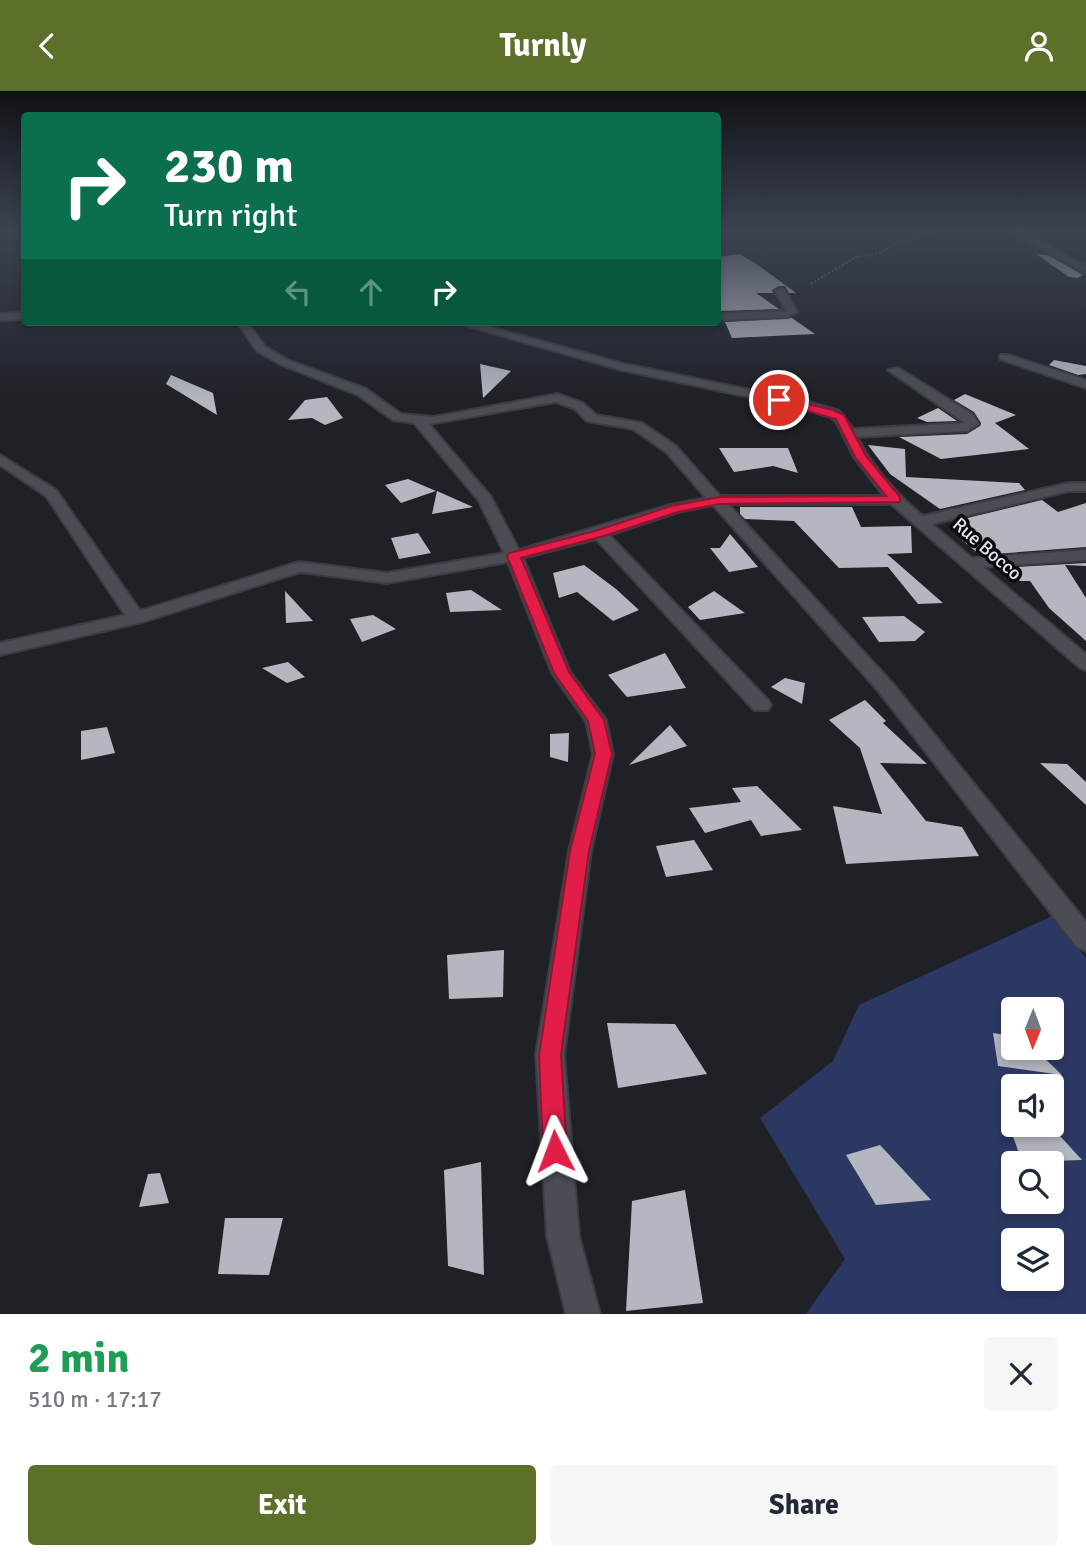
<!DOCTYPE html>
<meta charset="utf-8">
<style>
body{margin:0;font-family:Signika,sans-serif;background:#f6f6f7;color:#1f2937;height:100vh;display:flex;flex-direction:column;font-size:26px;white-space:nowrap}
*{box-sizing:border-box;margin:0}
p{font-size:23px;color:#747a83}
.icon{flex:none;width:38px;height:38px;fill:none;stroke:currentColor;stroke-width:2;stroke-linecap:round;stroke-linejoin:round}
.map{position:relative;height:1223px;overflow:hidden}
.drawer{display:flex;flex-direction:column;background:#fff;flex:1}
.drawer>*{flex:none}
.banner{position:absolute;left:21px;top:21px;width:700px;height:214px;border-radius:7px;box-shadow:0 4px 10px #0003;background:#0b6e4f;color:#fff;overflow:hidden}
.needle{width:46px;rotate:181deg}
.controls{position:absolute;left:1001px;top:906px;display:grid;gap:14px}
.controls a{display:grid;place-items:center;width:63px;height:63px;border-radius:7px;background:#fff;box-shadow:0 4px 10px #0003;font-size:35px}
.pin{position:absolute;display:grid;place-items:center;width:60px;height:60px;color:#fff;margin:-30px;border:4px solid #fff;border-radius:50%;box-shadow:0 2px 7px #0007}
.me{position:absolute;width:77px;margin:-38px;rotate:357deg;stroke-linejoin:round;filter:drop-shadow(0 0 5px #0008)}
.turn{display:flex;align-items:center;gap:24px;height:147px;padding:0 28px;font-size:32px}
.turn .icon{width:91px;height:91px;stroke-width:2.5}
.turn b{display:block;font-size:49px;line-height:60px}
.lanes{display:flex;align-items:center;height:66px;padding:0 28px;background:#0003;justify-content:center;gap:35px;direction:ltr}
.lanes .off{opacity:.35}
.round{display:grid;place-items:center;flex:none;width:74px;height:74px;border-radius:7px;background:#f6f6f7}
.head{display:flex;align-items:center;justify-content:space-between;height:119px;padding:0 28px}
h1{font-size:42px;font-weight:700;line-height:52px;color:#1e9e55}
.primary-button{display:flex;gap:14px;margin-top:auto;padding:14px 28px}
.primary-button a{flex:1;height:80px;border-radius:7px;background:#5d702a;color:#fff;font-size:28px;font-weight:700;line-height:80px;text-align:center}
.primary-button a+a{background:#f6f6f7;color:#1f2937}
header{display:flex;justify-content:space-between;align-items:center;height:91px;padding:0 28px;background:#5d702a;color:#fff;font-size:32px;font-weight:700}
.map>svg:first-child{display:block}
.green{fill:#2c3864;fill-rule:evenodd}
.building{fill:#b4b7bf}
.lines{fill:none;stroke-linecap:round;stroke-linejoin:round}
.minor-casing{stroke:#3a3c41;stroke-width:4}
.path{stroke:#686a6f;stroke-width:2;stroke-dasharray:2 2;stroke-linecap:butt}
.minor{fill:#4a4d54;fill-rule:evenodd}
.route{fill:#e11d48;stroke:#92132f;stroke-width:2}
.labels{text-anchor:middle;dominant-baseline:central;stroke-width:7;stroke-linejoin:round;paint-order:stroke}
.street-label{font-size:19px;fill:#e7e9ed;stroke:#0a0b0e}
</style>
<header><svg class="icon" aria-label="back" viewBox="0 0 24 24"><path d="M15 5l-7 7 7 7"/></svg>Turnly<svg class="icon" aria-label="person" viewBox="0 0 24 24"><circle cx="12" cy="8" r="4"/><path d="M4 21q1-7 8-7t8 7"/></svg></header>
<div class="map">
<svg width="1086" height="1223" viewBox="0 0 1086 1223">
<rect width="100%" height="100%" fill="#1f2127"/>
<path class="green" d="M1052,825L1086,867V1223H806L845,1168L760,1027L833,970L859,914ZM1013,919H1052V957H1013ZM1013,996H1052V1034H1013ZM1013,1073H1052V1111H1013ZM1013,1150H1052V1188H1013Z"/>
<path class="building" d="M739,163L755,172L796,202H789L785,195H779L772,199L773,202H756L779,218L720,220L718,214V166Z
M1036,163L1048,164L1083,184L1077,187L1069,186Z
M792,227L815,243L732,247L725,231Z
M1054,269L1086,275V283L1078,284L1049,274Z
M480,273L511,280L483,307Z
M171,284L213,302L217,324L166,293Z
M965,303L1016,324L995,332L1029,358L941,368L899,346L967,343L980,335L981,332L974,321L954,309Z
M327,306L343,327L325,334L312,327L288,329L305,309Z
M938,317L957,330L927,331L917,327Z
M868,354L905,358L906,386L1019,392L1025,399L940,418L890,383Z
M719,357H788L798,382L773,375L734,381Z
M408,388L436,400L401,412L385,394Z
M437,400L473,416L432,423Z
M1042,409L1058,421L1086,412V456L980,464L962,449L966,448L953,434L960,433L955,430Z
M740,416H852L861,436L911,435L912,462L887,463L943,512L918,513L888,476L839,477L794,430L745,428L740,423Z
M418,442L431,462L399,468L391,447Z
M730,443L758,476L729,481L710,457H720Z
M1086,472V475L1065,474L1086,507V550L1049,517L1030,490H1020L1001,477Z
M584,474L616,498L639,519L613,530L577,501L559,507L553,482Z
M471,499L502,519L450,521L446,502Z
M285,500L313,530L286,532Z
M714,500L745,522L700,529L688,516Z
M373,524L396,538L362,551L350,528Z
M904,525L925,541L915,550L879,551L862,526Z
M665,562L686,597L627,606L608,584Z
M288,571L305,586L287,592L262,577Z
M785,587L805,592L802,613L771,596Z
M865,609L886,630L883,632L927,673L880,672L926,730L962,736L979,765L846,773L833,715L882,723L860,657L829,629Z
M670,634L687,655L629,674Z
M107,636L115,662L81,669V640Z
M569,642L568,671L550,666V643Z
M1040,672L1067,673L1086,691V714Z
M757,695L802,739L761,745L751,729L705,742L689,717L741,711L732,697Z
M694,749L713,779L666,786L656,755Z
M504,859L503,906L449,908L447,864Z
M607,932L675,933L707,983L618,997Z
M993,942L1013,945V957H1034L1062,984L998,975Z
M1009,1034H1050L1082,1069L1022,1071Z
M880,1054L931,1109L876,1114L846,1064Z
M481,1071L484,1184L448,1175L444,1079Z
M160,1082L169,1112L139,1116L148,1083Z
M685,1099L703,1212L626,1220L632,1110Z
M225,1127H283L269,1184L218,1183Z"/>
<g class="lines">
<defs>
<path id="minor" d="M1017,138L1086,175V182L1008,139Z
M780,197L784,198L797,221L788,226L718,229V223L786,220L775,200Z
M24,222V228L0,229V223Z
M237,231H247L265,256L290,270L366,298L401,323L434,326L557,303L583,312L596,324L642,332L676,355L720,405H884L854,366L837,332L831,326L802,317L622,279L454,231H471L624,273L809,311L839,320L853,338L965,332L888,279L898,277L972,323L979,333L967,340L857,346C873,377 896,403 923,425L1069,392H1086V400H1069L932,433L972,467L1086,459V469L983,476L1086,563V579L1080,577L891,413H728L894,594L1086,831V860L1077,856L880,602L713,414L678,421L609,444L768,609L771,614L768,619H754L596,448L523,467L570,581L606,629L613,663L591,760L564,964L579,1145L600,1223H566L547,1145L536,964L569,760L593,663L586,630L552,582L508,471L387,492L300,481L142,531L0,564V552L125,524L46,405L0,374V364L56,399L140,520L299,471L387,482L504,462L479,410L414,332L393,329L358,304L282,274L257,260ZM556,311L575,318L587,330L633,338L666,361L706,407L670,414L519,459L491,406L429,333Z
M1000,264H1008L1086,289V297L1000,268Z"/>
</defs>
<use href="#minor" class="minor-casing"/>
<path class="path" d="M1076,138L1086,140
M811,193L856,166L880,162L896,153L942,138"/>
<use href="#minor" class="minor"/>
</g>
<linearGradient id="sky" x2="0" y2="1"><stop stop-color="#111215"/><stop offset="0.45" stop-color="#3c4352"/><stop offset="1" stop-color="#3c4352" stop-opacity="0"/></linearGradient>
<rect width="1086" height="309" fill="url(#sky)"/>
<path class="route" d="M779,306L833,319L844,324L866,365L900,406V411L719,413L678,421L604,445L521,467L569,581L604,629L612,663L589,760L561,964L567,1060L563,1068L555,1072L546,1068L543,1060L539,964L570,760L595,663L588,630L554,582L507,465L509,462L595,440L671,415L719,406L886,405L855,366L836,328L775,311L774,309Z"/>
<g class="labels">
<g class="street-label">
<text transform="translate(987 458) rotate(41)">Rue Bocco</text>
</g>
</g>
</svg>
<div class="controls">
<a><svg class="needle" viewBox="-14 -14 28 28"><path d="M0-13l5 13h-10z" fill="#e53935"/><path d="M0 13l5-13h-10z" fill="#747a83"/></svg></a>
<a><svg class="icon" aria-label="sound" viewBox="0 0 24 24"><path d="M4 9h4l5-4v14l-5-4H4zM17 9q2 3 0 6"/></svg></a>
<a><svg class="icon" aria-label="search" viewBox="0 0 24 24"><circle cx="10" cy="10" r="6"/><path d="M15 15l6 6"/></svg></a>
<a><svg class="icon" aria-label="layers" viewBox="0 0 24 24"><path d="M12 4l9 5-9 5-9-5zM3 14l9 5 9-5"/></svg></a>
</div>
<div class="pin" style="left:779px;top:309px;background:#d93025"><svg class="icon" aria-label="arrive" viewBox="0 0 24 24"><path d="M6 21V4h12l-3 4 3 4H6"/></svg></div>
<svg class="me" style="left:555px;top:1060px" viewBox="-20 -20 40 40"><path d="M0-17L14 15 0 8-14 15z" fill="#e11d48" stroke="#fff" stroke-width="4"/></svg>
<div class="banner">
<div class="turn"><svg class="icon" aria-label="right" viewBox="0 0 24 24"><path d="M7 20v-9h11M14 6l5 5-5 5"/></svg><div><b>230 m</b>Turn right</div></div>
<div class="lanes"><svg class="icon off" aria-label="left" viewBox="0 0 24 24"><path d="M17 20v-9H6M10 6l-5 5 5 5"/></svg><svg class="icon off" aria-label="ahead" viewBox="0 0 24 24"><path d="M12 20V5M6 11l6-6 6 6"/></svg><svg class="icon" aria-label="right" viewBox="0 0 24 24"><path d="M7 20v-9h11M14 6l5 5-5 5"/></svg></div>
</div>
</div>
<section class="drawer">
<div class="head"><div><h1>2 min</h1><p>510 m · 17:17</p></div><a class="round"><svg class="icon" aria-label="close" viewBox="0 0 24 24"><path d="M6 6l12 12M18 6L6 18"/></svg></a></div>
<div class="primary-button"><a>Exit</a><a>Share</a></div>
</section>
